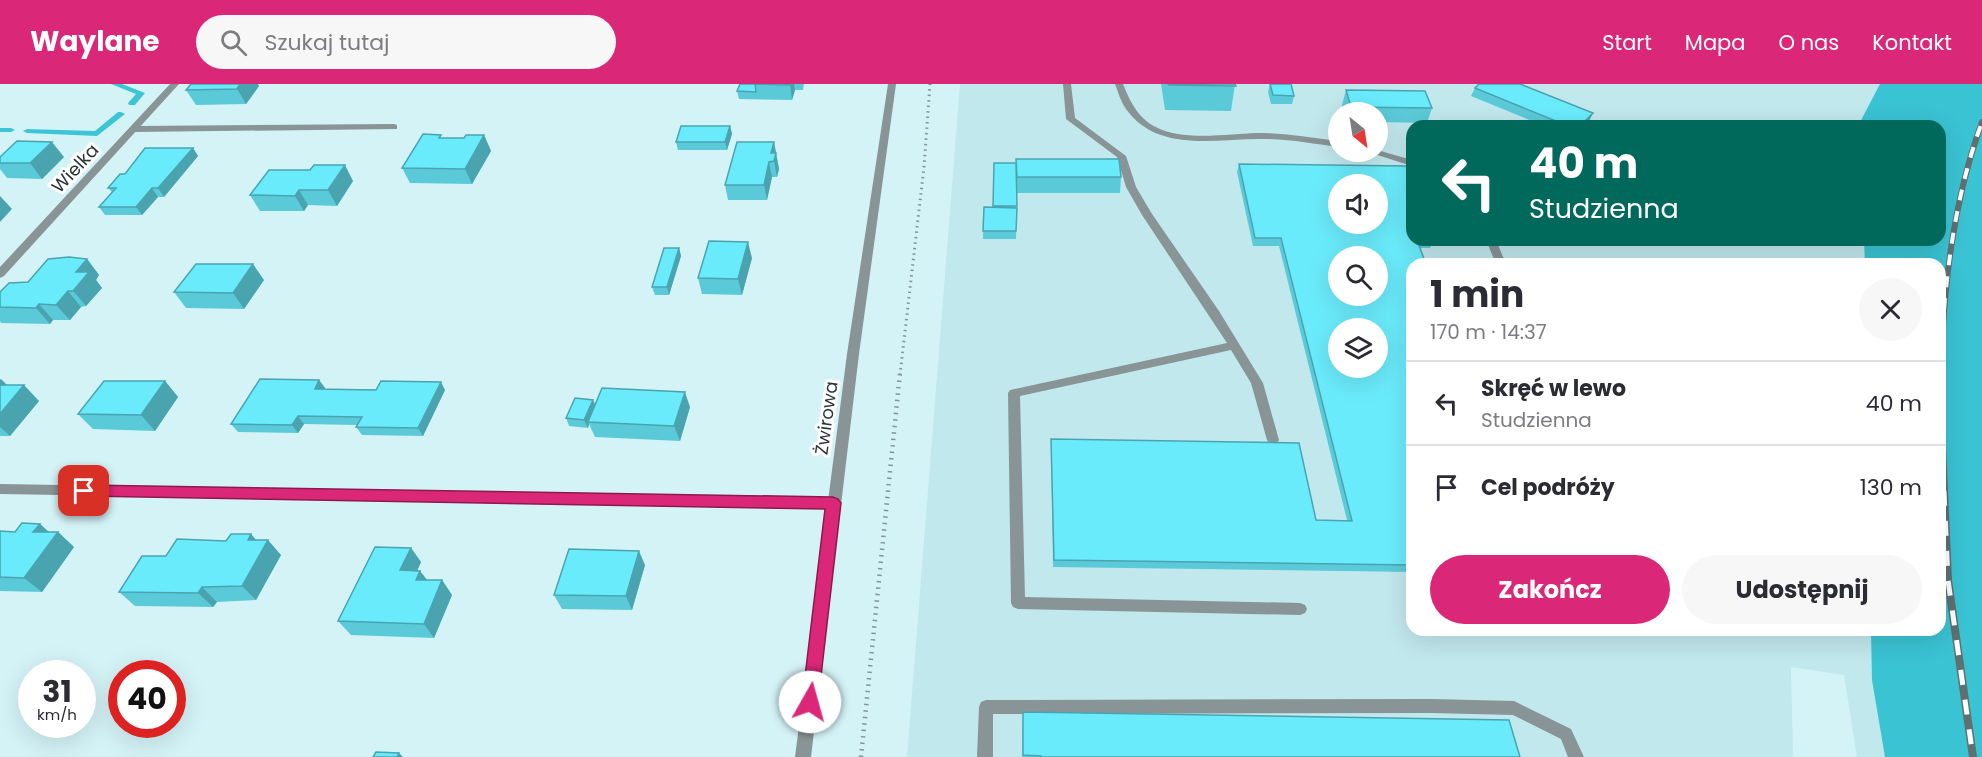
<!DOCTYPE html>
<html lang="pl">
<meta charset="utf-8">
<style>
body{margin:0;font-family:Poppins,sans-serif;background:#f7f7f7;color:#2b2b33;height:100vh;display:flex;flex-direction:column;font-size:22px;white-space:nowrap}
*{box-sizing:border-box;margin:0}
p{font-size:20px;color:#7c7c81}
.icon{flex:none;width:33px;height:33px;fill:none;stroke:currentColor;stroke-width:2;stroke-linecap:round;stroke-linejoin:round}
.map{position:relative;flex:1;overflow:hidden}
.drawer{position:absolute;left:1406px;top:174px;width:540px;height:378px;display:flex;flex-direction:column;background:#fff;border-radius:18px;box-shadow:0 6px 24px #0002}
.drawer>*{flex:none}
.guide{position:absolute;left:1406px;top:36px;width:540px;height:126px;border-radius:18px;box-shadow:0 6px 24px #0002;background:#00695c;color:#fff;overflow:hidden}
.needle{width:39px;rotate:150deg}
.buttons{position:absolute;left:1328px;top:18px;display:grid;gap:12px}
.buttons a{display:grid;place-items:center;width:60px;height:60px;border-radius:50%;background:#fff;box-shadow:0 6px 24px #0002;font-size:30px}
.speed{position:absolute;left:18px;top:576px;display:flex;gap:12px;font-size:30px;font-weight:700;text-align:center}
.speed>*{display:grid;place-content:center;width:78px;height:78px;border-radius:50%;background:#fff;box-shadow:0 6px 24px #0002;line-height:1}
.speed small{font-size:15px;font-weight:400}
.speed .limit{border:9px solid #d22;background:#fff;color:#111}
.pin{position:absolute;display:grid;place-items:center;width:51px;height:51px;color:#fff;margin:-26px;border-radius:12px;box-shadow:0 3px 9px #0006}
.me{position:absolute;width:66px;margin:-33px;rotate:7deg;stroke-linejoin:round;filter:drop-shadow(0 0 4px #0008)}
.turn{display:flex;align-items:center;gap:21px;height:126px;padding:0 24px;font-size:27px}
.turn .icon{width:78px;height:78px;stroke-width:2.5}
.turn b{display:block;font-size:42px;line-height:51px}
.round{display:grid;place-items:center;flex:none;width:63px;height:63px;border-radius:32px;background:#f7f7f7}
.head{display:flex;align-items:center;justify-content:space-between;height:102px;padding:0 24px}
h1{font-size:36px;font-weight:700;line-height:45px}
.button{display:flex;gap:12px;margin-top:auto;padding:12px 24px}
.button a{flex:1;height:69px;border-radius:36px;background:#db2777;color:#fff;font-size:24px;font-weight:700;line-height:69px;text-align:center}
.button a+a{background:#f7f7f7;color:#2b2b33}
ul{padding:0;list-style:none}
li{display:flex;align-items:center;gap:18px;height:84px;padding:0 24px;border-top:2px solid #e1e1e2}
li div{flex:1}
li b{display:block;font-size:22px}
li em{font-style:normal}
header{display:flex;align-items:center;gap:36px;box-sizing:border-box;height:84px;padding:0 30px;background:#db2777;color:#fff}
header strong{font-size:28px}
nav{display:flex;gap:33px;margin-inline-start:auto;font-size:21px}
.search{width:420px;height:54px;background:#f7f7f7;display:flex;align-items:center;gap:15px;box-sizing:border-box;padding:0 21px;border-radius:33px;color:#7c7c81;font-size:22px}
.map>svg:first-child{display:block}
.built{fill:#c1e8ed;fill-rule:evenodd}
.forest{fill:#3ac3d3}
.lines{fill:none;stroke-linecap:round;stroke-linejoin:round}
.stream{fill:#3dc5d5;fill-rule:evenodd}
.path-far1{stroke:#809699;stroke-width:3;stroke-dasharray:1.5 4;stroke-linecap:butt}
.path{stroke:#809699;stroke-width:4.5;stroke-dasharray:1.5 5;stroke-linecap:butt}
.service{fill:#889496;fill-rule:evenodd}
.minor{fill:#889496;fill-rule:evenodd}
.tertiary{fill:#889496;fill-rule:evenodd}
.rail-far1-casing{stroke:#5e7072;stroke-width:6}
.rail-casing{stroke:#5e7072;stroke-width:8}
.rail-far1{stroke:#fff;stroke-width:4;stroke-dasharray:11;stroke-linecap:butt}
.rail{stroke:#fff;stroke-width:5;stroke-dasharray:15;stroke-linecap:butt}
.wall{fill:#5bcad8}
.shaded-wall{fill:#4aa4b0}
.building{fill:#6aebfb;stroke:#4aa4b0;stroke-width:1.5;fill-rule:evenodd}
.route{fill:#db2777;stroke:#8e194d;stroke-width:1.5}
.labels{text-anchor:middle;dominant-baseline:central;stroke-width:6;stroke-linejoin:round;paint-order:stroke}
.street-label{font-size:18px;fill:#2a3637;stroke:#fff}
</style>
<header>
<strong>Waylane</strong>
<div class="search"><svg class="icon" aria-label="search" viewBox="0 0 24 24"><circle cx="10" cy="10" r="6"/><path d="M15 15l6 6"/></svg>Szukaj tutaj</div>
<nav><a>Start</a><a>Mapa</a><a>O nas</a><a>Kontakt</a></nav>
</header>
<div class="map">
<svg width="1982" height="673" viewBox="0 0 1982 673">
<rect width="100%" height="100%" fill="#d4f3f7"/>
<path class="built" d="M960,0H1982V673H1857L1844,591L1791,583L1793,673H907ZM1338,28H1377V68H1338ZM1412,42H1940V156H1412ZM1338,100H1377V140H1338ZM1338,172H1377V212H1338ZM1412,180H1940V546H1412ZM1338,244H1377V284H1338Z"/>
<path class="forest" d="M1880,0H1982V673H1885L1872,596L1871,546H1940V180H1865L1864,156H1940V42H1858Z"/>
<g class="lines">
<path class="stream" d="M111,0H122L145,9L135,21H129L128,19L136,10Z
M118,28H121L125,30L97,52L27,49L23,47L27,45L95,47Z
M0,44H11L15,46L11,48H0Z"/>
<path class="path-far1" d="M900,291L924,83L930,0"/>
<path class="path" d="M861,673L900,289"/>
<path class="service" d="M1063,0H1071L1075,34L1126,72L1136,103L1152,130L1219,227L1263,299L1279,356L1277,359H1269L1267,356L1251,299L1231,266L1020,312L1025,513L1300,519L1305,521L1307,525L1305,529L1300,531L1018,525L1013,523L1011,519L1008,309L1010,306L1227,259L1142,131L1126,103L1117,73L1066,35Z
M1115,0H1123C1126,7 1129,15 1133,21C1158,66 1223,48 1265,49C1289,50 1314,54 1338,57V63C1314,60 1289,55 1264,55C1218,54 1158,70 1126,25C1121,18 1118,8 1115,0Z
M394,40L397,41V45L134,48L129,45L134,42Z
M1377,66L1412,76V82L1368,68Z
M1486,156H1496L1506,180H1496Z
M1432,615L1514,617L1571,645L1584,673H1568L1561,655L1513,631L1432,629L993,630V673H977L979,623L981,618L986,616Z"/>
<path class="minor" d="M170,0H179L4,192L0,194V183Z
M0,400L833,414L838,415L839,419L838,423L833,424L0,410Z"/>
<path class="tertiary" d="M888,0H896L859,270L811,673H795L847,270Z"/>
<defs>
<path id="rail-far1" d="M1940,291C1944,204 1952,120 1982,38"/>
<path id="rail" d="M1940,317L1948,496L1973,673"/>
</defs>
<use href="#rail-far1" class="rail-far1-casing"/>
<use href="#rail" class="rail-casing"/>
<use href="#rail-far1" class="rail-far1"/>
<use href="#rail" class="rail"/>
</g>
<path class="wall" d="M740,0H804L803,6H795L792,16L739,15L737,7Z
M1161,0H1235L1231,27L1165,26Z
M1270,0L1294,12L1292,20H1271L1268,8Z
M259,2L246,20L196,21L186,6Z
M1475,4L1593,29L1589,37L1585,42H1544L1471,12Z
M1346,6L1432,24L1427,39L1377,38V28H1344L1342,21Z
M730,42L732,50L727,66H678L676,58Z
M484,51L491,67L472,100L410,99L402,84L443,54H464Z
M774,58L779,85L777,93H772L767,116H728L725,101Z
M193,64L198,72L164,113H158L142,131H105L99,123L112,108L108,104L125,90Z
M0,73H64L42,95L7,94L0,85Z
M994,79L1121,93L1120,109H1017L1016,155H983L984,123L993,124Z
M1239,80L1434,156L1430,164H1420L1412,180V488L1053,483L1051,355L1316,436H1347L1279,162H1253L1237,88Z
M353,97L337,122L308,121L304,127H260L250,111Z
M679,164L681,172L669,211H655L652,203Z
M752,174L742,211L702,210L698,194Z
M87,175L99,191L96,196L102,204L86,222L81,223L70,236H53L50,240L1,239L0,237V208Z
M264,196L244,225L186,224L174,208Z
M0,295L7,301L39,317L10,352H0Z
M319,296L325,304L324,305L445,306L423,352L362,351L356,343L357,341L304,340L298,349L238,348L231,340Z
M165,297L178,313L155,347L93,345L78,330Z
M595,320L690,323L680,357L595,353L589,340L588,344L569,342L566,334Z
M40,440L49,448H58L74,463L42,508L0,507V447L15,448Z
M256,456L281,471L256,516L217,518L213,523L135,522L119,508L166,472L226,457Z
M411,464L421,478L417,487H420L427,496H442L452,511L434,554L351,551L338,537Z
M645,481L632,526L562,525L554,511Z
M1023,628L1520,673H1022Z"/>
<path class="shaded-wall" d="M240,0H258L259,2L246,20L237,5Z
M790,0H794L795,6L792,16Z
M1593,29L1589,37L1585,42H1580Z
M730,42L732,50L727,66L725,58Z
M484,51L491,67L472,100L465,85Z
M52,58L64,73L42,95L30,79Z
M774,58L779,85L777,93L774,77L771,69Z
M193,64L198,72L164,113L158,104Z
M769,78L772,93L767,116L764,101Z
M345,81L353,97L337,122L328,106Z
M152,104L158,113L142,131L136,123Z
M299,106L308,121L304,127L295,112Z
M0,112L12,125L0,138Z
M748,158L752,174L742,211L738,195Z
M679,164L681,172L669,211L667,203Z
M87,175L99,191L96,196L102,204L86,222L73,207L76,188Z
M253,180L264,196L244,225L233,209Z
M68,207L81,223L70,236L56,221Z
M39,220L53,236L50,240L36,224Z
M1,295L16,310L24,301L39,317L10,352L0,343V296Z
M319,296L325,304L320,313L315,305Z
M165,297L178,313L155,347L141,331Z
M441,298L445,306L423,352L418,344Z
M685,308L690,323L680,357L674,342Z
M593,316L597,324L588,338L589,340L588,344L584,336Z
M298,332L304,340L298,349L292,341Z
M40,440L54,453L58,448L74,463L42,508L24,494L33,448Z
M251,450L263,464L268,456L281,471L256,516L242,502L248,456Z
M411,464L421,478L411,500L400,486Z
M639,467L645,481L632,526L626,512Z
M420,487L431,501L416,496Z
M442,496L452,511L434,554L424,540Z
M202,503L217,518L213,523L198,509Z
M399,669L403,673H397Z"/>
<path class="building" d="M191,0H240L237,5L186,6Z
M740,0H755L756,8L737,7Z
M755,0H790V1Z
M1168,0H1235L1236,2L1169,1Z
M1270,0H1291L1294,12L1273,11Z
M1479,0H1520L1593,29L1580,42H1568L1475,4Z
M1346,6L1425,7L1432,24L1351,23Z
M681,42H730L725,58H676Z
M423,50L441,51L439,54H464L466,51H484L465,85L402,84Z
M17,57L52,58L30,79H0V73Z
M737,58H774L771,69H776L774,77L769,78L764,101H725Z
M145,64H193L158,104H152L136,123H99L116,104H108L120,90H125Z
M1016,75H1119L1121,93H1017Z
M994,79H1016L1017,122H993Z
M1239,80L1406,82L1412,97V156H1417L1426,180H1412V481L1054,476L1051,355L1299,359L1316,436L1352,437L1281,154H1255ZM1338,100H1377V140H1338ZM1338,172H1377V212H1338ZM1338,244H1377V284H1338Z
M314,81H345L328,106H299L295,112L250,111L269,86H310Z
M984,123L1017,124L1016,147H983Z
M709,157L748,158L738,195L698,194Z
M664,164H679L667,203H652Z
M69,173L87,175L76,188H89L73,207H68L56,221L39,220L36,224L0,223V208L9,199L28,198L48,175Z
M196,180H253L233,209L174,208Z
M260,295L319,296L315,305L376,306L381,297L441,298L418,344L356,343L362,333L298,332L292,341L231,340Z
M104,297H165L141,331L78,330Z
M0,301H24L0,330Z
M602,304L685,308L674,342L588,338Z
M575,314L593,316L584,336L566,334Z
M22,439L40,440L33,448H58L24,494L0,493V447L15,448Z
M231,450H251L248,456H268L242,502L202,503L198,509L119,508L142,472H166L177,455L226,457Z
M375,463L411,464L400,486L420,487L416,496H442L424,540L338,537Z
M569,465L639,467L626,512L554,511Z
M1023,628L1509,636L1520,673H1041V672L1023,671Z
M376,668L399,669L397,673H373Z"/>
<path class="route" d="M84,401L833,413L838,415L841,419L818,618L816,623L810,626L804,623L802,618L825,425L84,412L79,411L76,407L79,403Z"/>
<g class="labels">
<g class="street-label">
<text transform="translate(75 84) rotate(-47)">Wielka</text>
<text transform="translate(826 334) rotate(-82)">Żwirowa</text>
</g>
</g>
</svg>
<div class="buttons">
<a><svg class="needle" viewBox="-14 -14 28 28"><path d="M0-13l5 13h-10z" fill="#e53935"/><path d="M0 13l5-13h-10z" fill="#7c7c81"/></svg></a>
<a><svg class="icon" aria-label="sound" viewBox="0 0 24 24"><path d="M4 9h4l5-4v14l-5-4H4zM17 9q2 3 0 6"/></svg></a>
<a><svg class="icon" aria-label="search" viewBox="0 0 24 24"><circle cx="10" cy="10" r="6"/><path d="M15 15l6 6"/></svg></a>
<a><svg class="icon" aria-label="layers" viewBox="0 0 24 24"><path d="M12 4l9 5-9 5-9-5zM3 14l9 5 9-5"/></svg></a>
</div>
<div class="speed"><div>31<small>km/h</small></div><div class="limit">40</div></div>
<div class="pin" style="left:84px;top:407px;background:#d93025"><svg class="icon" aria-label="arrive" viewBox="0 0 24 24"><path d="M6 21V4h12l-3 4 3 4H6"/></svg></div>
<svg class="me" style="left:810px;top:618px" viewBox="-20 -20 40 40"><circle r="19" fill="#fff"/><path d="M0-13L10 11 0 6-10 11z" fill="#db2777"/></svg>
<div class="guide">
<div class="turn"><svg class="icon" aria-label="left" viewBox="0 0 24 24"><path d="M17 20v-9H6M10 6l-5 5 5 5"/></svg><div><b>40 m</b>Studzienna</div></div>
</div>
<section class="drawer">
<div class="head"><div><h1>1 min</h1><p>170 m · 14:37</p></div><a class="round"><svg class="icon" aria-label="close" viewBox="0 0 24 24"><path d="M6 6l12 12M18 6L6 18"/></svg></a></div>
<ul>
<li><svg class="icon" aria-label="left" viewBox="0 0 24 24"><path d="M17 20v-9H6M10 6l-5 5 5 5"/></svg><div><b>Skręć w lewo</b><p>Studzienna</p></div><em>40 m</em></li>
<li><svg class="icon" aria-label="arrive" viewBox="0 0 24 24"><path d="M6 21V4h12l-3 4 3 4H6"/></svg><div><b>Cel podróży</b></div><em>130 m</em></li>
</ul>
<div class="button"><a>Zakończ</a><a>Udostępnij</a></div>
</section>
</div>
